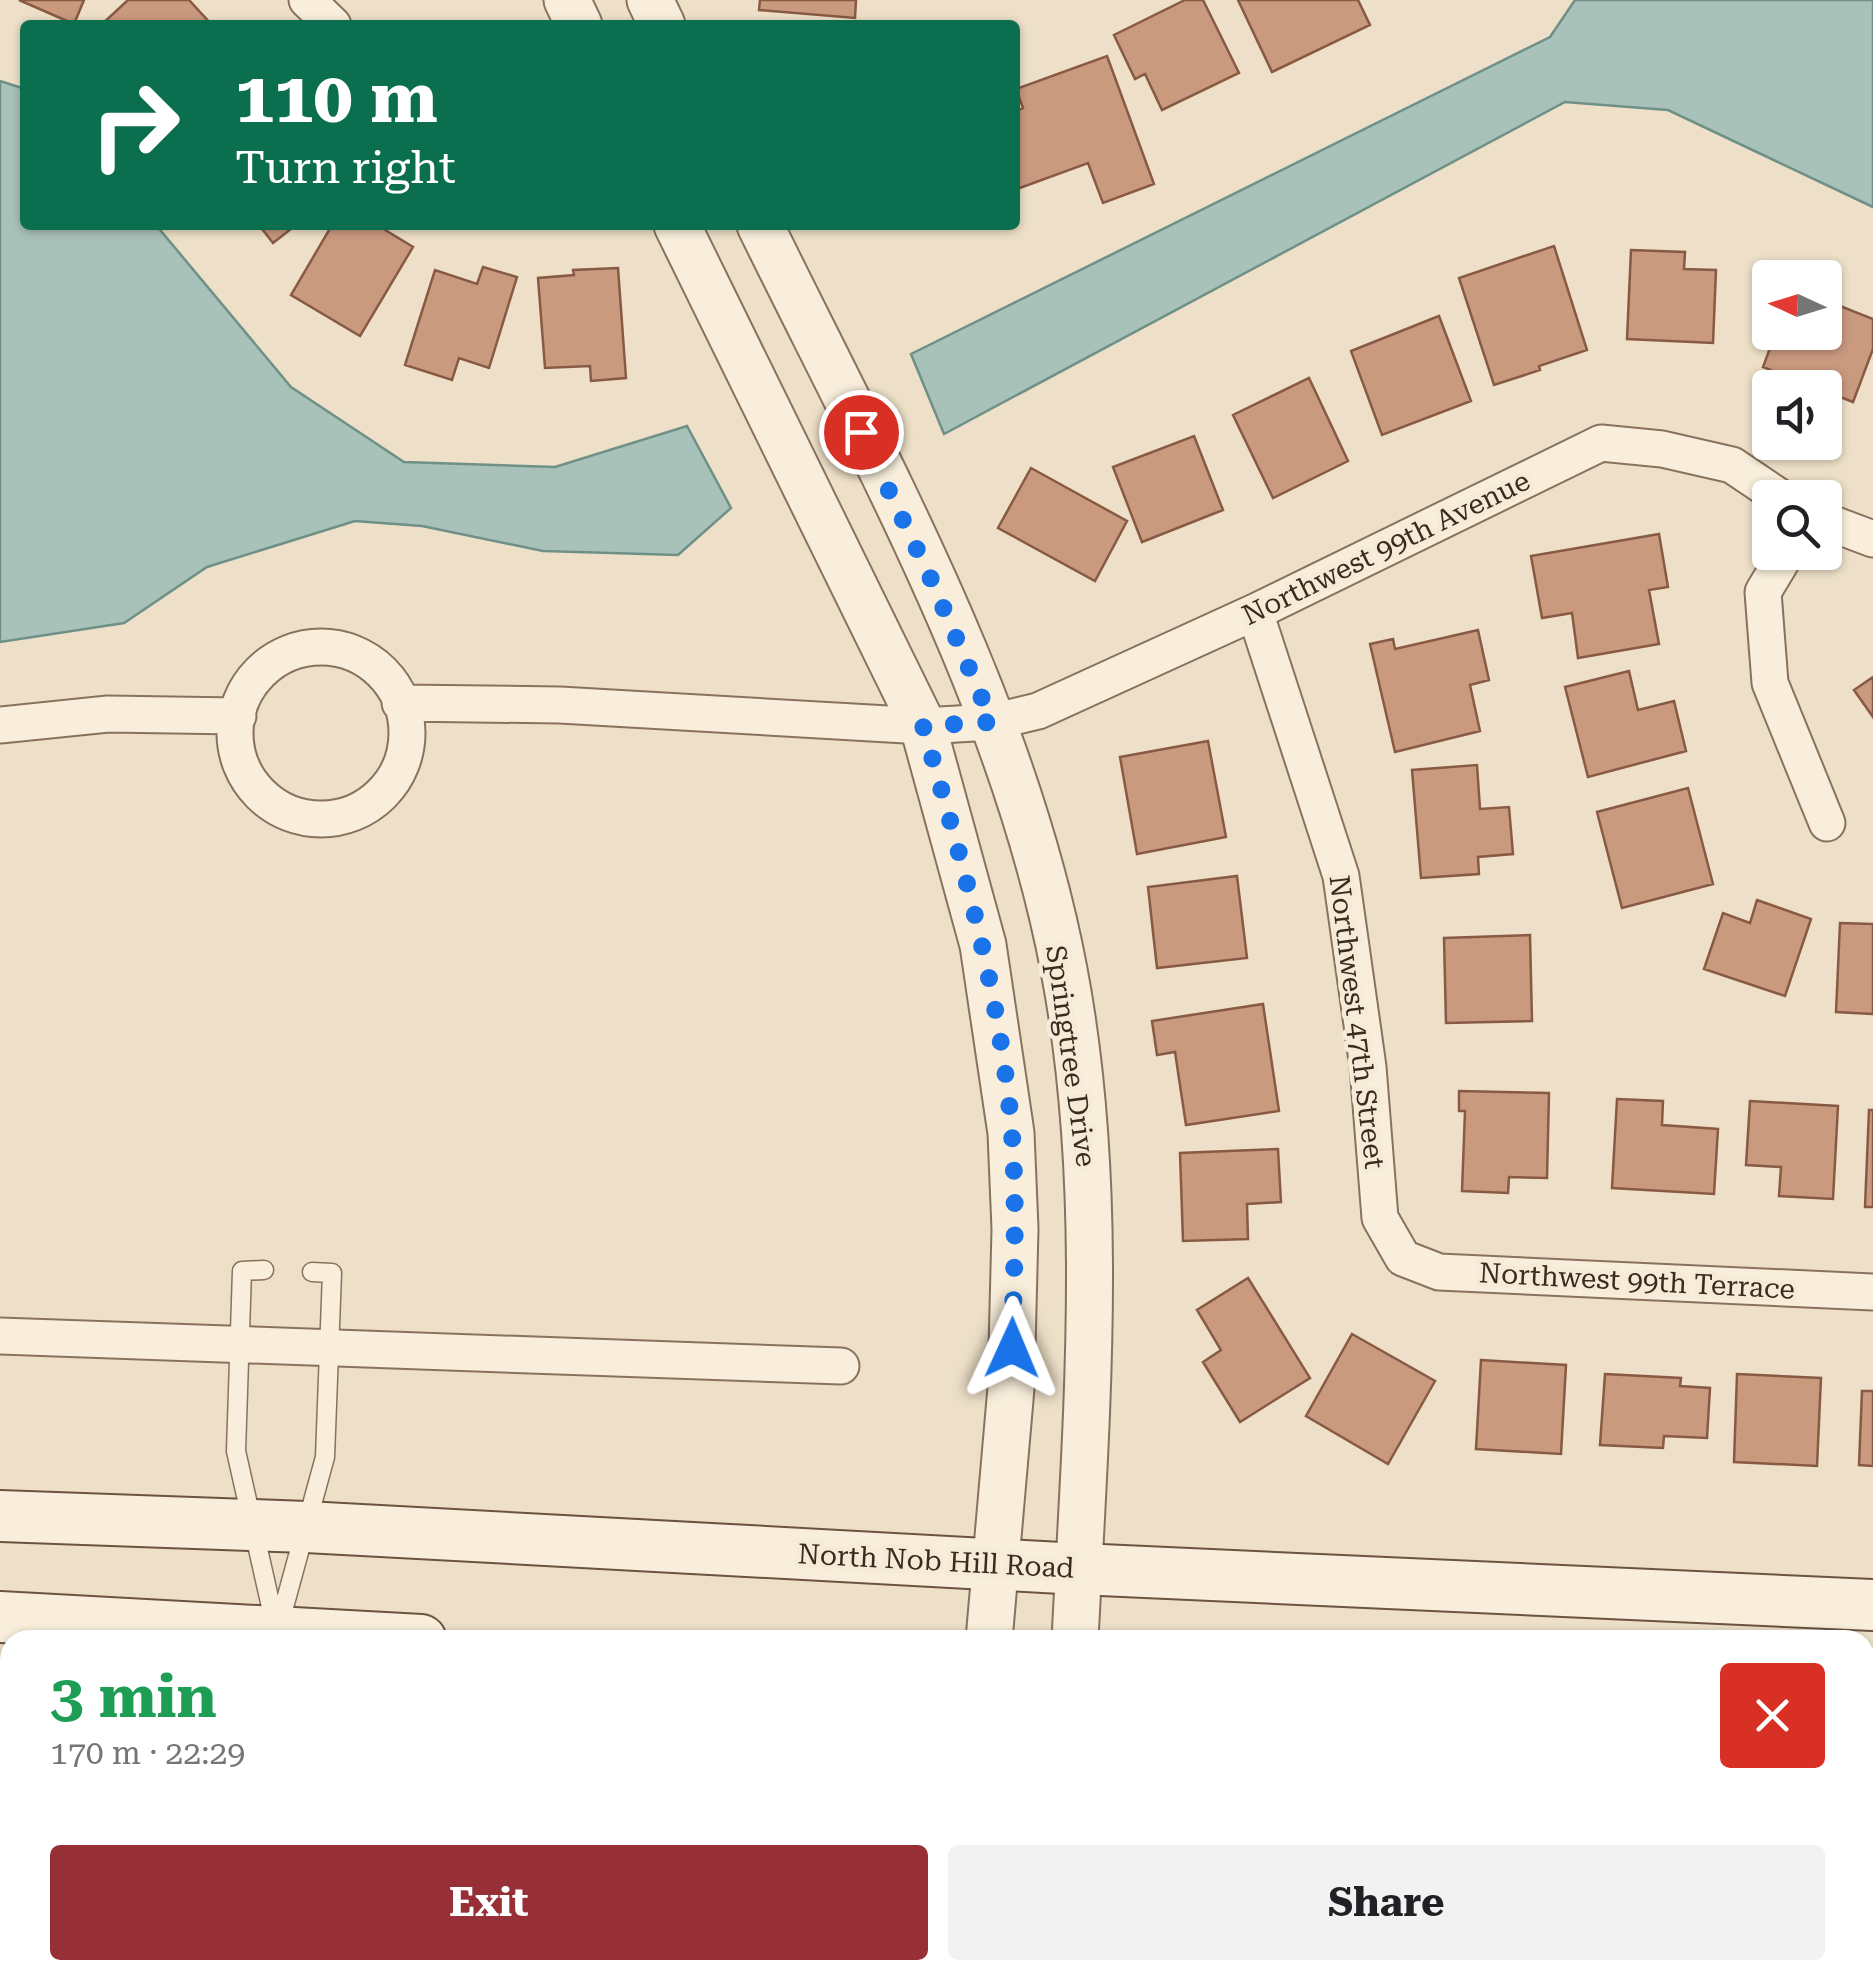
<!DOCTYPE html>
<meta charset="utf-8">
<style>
body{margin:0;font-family:"Roboto Serif",serif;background:#f2f2f2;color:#202124;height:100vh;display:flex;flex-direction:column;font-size:38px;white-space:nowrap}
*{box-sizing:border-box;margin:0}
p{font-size:32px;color:#757577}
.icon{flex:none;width:55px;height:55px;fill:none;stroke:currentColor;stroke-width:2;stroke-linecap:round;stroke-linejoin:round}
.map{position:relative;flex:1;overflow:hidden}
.side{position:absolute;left:0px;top:1630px;width:1875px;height:350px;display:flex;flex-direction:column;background:#fff;border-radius:30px 30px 0 0;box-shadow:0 2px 8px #0004}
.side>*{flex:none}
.banner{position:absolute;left:20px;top:20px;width:1000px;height:210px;border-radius:10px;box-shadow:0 2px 8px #0004;background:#0b6e4f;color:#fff;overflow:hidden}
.needle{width:65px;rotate:274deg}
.tools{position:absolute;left:1752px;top:260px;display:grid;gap:20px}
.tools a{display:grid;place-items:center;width:90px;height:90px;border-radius:10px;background:#fff;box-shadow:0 2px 8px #0004;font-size:50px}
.pin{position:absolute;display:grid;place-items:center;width:85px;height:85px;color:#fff;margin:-42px;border:5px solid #fff;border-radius:50%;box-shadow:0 2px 10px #0007}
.me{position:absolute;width:110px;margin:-55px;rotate:1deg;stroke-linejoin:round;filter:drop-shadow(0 0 8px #0008)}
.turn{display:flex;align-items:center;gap:35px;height:210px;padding:0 50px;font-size:45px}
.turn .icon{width:130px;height:130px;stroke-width:2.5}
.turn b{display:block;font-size:70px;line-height:85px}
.round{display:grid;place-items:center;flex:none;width:105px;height:105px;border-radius:10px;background:#f2f2f2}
.summary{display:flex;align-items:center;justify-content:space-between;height:170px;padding:0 50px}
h1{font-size:60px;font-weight:700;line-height:75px;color:#1e9e55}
.button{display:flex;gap:20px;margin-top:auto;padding:20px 50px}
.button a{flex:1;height:115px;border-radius:10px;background:#972f36;color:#fff;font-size:40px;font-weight:700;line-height:115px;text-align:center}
.button a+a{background:#f2f2f2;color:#202124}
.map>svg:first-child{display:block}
.green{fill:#c9cc9c}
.water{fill:#a9c2b9;stroke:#6f9086;stroke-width:2.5}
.building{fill:#ca9a7f;stroke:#885a44;stroke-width:2.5}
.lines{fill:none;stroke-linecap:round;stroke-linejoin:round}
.service-casing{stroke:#89725d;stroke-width:21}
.minor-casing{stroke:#89725d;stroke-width:39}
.tertiary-casing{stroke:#89725d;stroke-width:49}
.secondary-casing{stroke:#6b5340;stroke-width:54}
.service{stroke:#f8eedb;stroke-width:18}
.minor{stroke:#f8eedb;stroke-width:35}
.tertiary{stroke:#f8eedb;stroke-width:45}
.secondary{stroke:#f8eedb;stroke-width:50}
.route{stroke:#1a73e8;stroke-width:18;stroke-dasharray:0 32.4}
.labels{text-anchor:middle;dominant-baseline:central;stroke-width:9;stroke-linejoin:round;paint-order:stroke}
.street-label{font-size:28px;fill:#3a2b20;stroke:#f5ebd7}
</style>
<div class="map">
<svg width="1873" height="1980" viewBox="0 0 1873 1980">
<rect width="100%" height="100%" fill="#eee0c8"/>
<path class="green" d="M0,1663H10V1970H259L258,1980H0Z"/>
<path class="water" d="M1575,0H1873V207L1668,110L1565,102L944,434L911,354L1550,37Z
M0,81L25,89V225H156L291,387L404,462L555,467L687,426L731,508L678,555L543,551L422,526L355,521L207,567L124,623L0,642Z"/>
<path class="building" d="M19,0H84L74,24Z
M128,0H189L212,25H101Z
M760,0H856L855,18L759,10Z
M1185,0H1203L1239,73L1162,110L1145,74L1135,79L1114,35Z
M1238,0H1358L1370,25L1272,72Z
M1107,56L1154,184L1103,203L1088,163L1017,189L1015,111L1023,108L1016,89Z
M259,225H296L273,243Z
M332,225H377L413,247L360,336L291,295Z
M1554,246L1587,350L1539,366L1540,370L1494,385L1459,278Z
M1631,250L1685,252L1684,269L1716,270L1713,343L1627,339Z
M483,267L517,277L489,368L459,358L452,380L405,365L435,270L477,284Z
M618,268L626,378L591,381L590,366L545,368L538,278L574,275L573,270Z
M1825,300L1873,319V349L1853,402L1825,391V388H1816L1763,367L1776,332H1825Z
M1439,316L1471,401L1382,435L1351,351Z
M1309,378L1348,461L1273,498L1233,415Z
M1194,436L1223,510L1142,542L1113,467Z
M1031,468L1127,521L1095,581L998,528Z
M1659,534L1668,587L1649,590L1659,644L1578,658L1572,613L1542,618L1531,556Z
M1478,630L1489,680L1470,685L1480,731L1395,752L1370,644L1393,639L1395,649Z
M1629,671L1638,710L1674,701L1686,751L1588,777L1565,687Z
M1873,677V717L1854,690Z
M1208,741L1226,837L1137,854L1120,757Z
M1477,765L1480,809L1509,807L1513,854L1478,857L1479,874L1421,878L1412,770Z
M1688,788L1713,884L1622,908L1597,812Z
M1237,876L1247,958L1157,968L1148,887Z
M1757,900L1811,919L1785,996L1704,969L1723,913L1750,923Z
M1840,923L1873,924V1014L1836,1012Z
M1530,935L1532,1021L1446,1023L1444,938Z
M1263,1004L1279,1111L1186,1125L1175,1052L1157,1055L1152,1021Z
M1459,1091L1549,1093L1547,1178L1509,1177L1508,1193L1462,1191L1465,1111H1459Z
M1617,1099L1663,1101L1662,1125L1718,1129L1714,1194L1612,1188Z
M1750,1101L1838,1106L1833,1199L1779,1196L1781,1167L1746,1165Z
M1869,1110H1873V1207H1865Z
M1278,1149L1281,1202L1247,1204L1248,1239L1183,1241L1180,1153Z
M1248,1278L1310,1378L1240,1422L1203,1362L1221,1350L1197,1310Z
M1352,1334L1435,1381L1388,1464L1306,1416Z
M1481,1360L1566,1365L1561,1454L1476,1449Z
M1605,1374L1681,1378L1680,1386L1710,1388L1707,1438L1664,1436L1663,1448L1600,1445Z
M1737,1374L1821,1378L1817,1466L1734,1462Z
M1862,1391H1873V1466L1859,1465Z
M1865,1898H1873V1980H1806L1807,1970H1865Z
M411,1970H789V1980H549L472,1975V1980H411Z
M1147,1970H1227L1226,1980H1147Z
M1304,1970H1614L1613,1980H1303Z"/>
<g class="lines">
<defs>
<path id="service" d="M264,1270L242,1271L236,1451L276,1629
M278,1629L325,1457L332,1273L312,1272
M1865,1841H1873
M337,1980L338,1970
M867,1980L868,1970
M1114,1980L1115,1970
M1243,1980V1970
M1683,1980V1970
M1782,1980L1783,1970"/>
<path id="minor" d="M307,0L333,25
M1825,521L1873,539
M1787,552L1763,592L1770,683L1827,823
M1255,612L1341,876L1368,1067L1380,1218L1403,1258L1439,1272L1873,1292
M235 733a86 86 0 1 1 172 0a86 86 0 1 1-172 0Z
M400,703L560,705L923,726L992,722L1038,711L1255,612L1601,443L1662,449L1732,465L1781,498
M0,725L108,714L238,716
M0,1336L841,1366"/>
<path id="tertiary" d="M567,0L579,25
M650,0L662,25
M677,225L923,726L983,945L1011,1133L1015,1229L1011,1388L989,1640
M760,225C877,464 1014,706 1064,970C1106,1190 1086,1418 1075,1640
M966,1980L967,1970
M1047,1980L1048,1970"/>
<path id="secondary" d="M0,1516L306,1527L1079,1569L1873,1605
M0,1617L421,1640
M1865,1711L1873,1712"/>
</defs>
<use href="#service" class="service-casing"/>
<use href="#minor" class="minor-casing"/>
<use href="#tertiary" class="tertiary-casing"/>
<use href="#secondary" class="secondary-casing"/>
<use href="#service" class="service"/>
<use href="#minor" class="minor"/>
<use href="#tertiary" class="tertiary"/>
<use href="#secondary" class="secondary"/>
</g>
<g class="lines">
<path class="route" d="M861,432L931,579L992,722L923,726C962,860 1001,995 1012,1135C1017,1206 1014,1277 1012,1348"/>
</g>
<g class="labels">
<g class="street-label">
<text transform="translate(1386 548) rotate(-26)">Northwest 99th Avenue</text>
<text transform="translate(1357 1022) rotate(83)">Northwest 47th Street</text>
<text transform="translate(1071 1056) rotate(82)">Springtree Drive</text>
<text transform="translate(1637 1281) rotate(3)">Northwest 99th Terrace</text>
<text transform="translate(936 1561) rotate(3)">North Nob Hill Road</text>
</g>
</g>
</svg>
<div class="tools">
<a><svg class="needle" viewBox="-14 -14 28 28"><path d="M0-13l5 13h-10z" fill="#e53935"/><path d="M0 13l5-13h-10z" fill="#757577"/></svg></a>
<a><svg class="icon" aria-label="sound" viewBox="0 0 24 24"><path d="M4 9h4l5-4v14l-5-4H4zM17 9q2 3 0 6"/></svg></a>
<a><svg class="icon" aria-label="search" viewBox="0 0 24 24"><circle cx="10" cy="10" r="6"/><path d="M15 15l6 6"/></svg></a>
</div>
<div class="pin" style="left:861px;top:432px;background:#d93025"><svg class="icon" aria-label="arrive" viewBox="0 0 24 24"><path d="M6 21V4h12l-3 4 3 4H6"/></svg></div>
<svg class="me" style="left:1012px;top:1348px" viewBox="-20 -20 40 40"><path d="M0-17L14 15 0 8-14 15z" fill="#1a73e8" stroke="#fff" stroke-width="4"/></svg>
<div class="banner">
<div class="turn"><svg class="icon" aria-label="right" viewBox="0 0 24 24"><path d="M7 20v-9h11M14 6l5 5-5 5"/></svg><div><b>110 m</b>Turn right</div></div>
</div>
<section class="side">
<div class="summary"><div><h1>3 min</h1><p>170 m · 22:29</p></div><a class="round" style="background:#d93025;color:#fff"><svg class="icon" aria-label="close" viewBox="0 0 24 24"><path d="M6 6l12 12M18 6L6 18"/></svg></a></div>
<div class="button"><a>Exit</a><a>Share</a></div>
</section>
</div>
